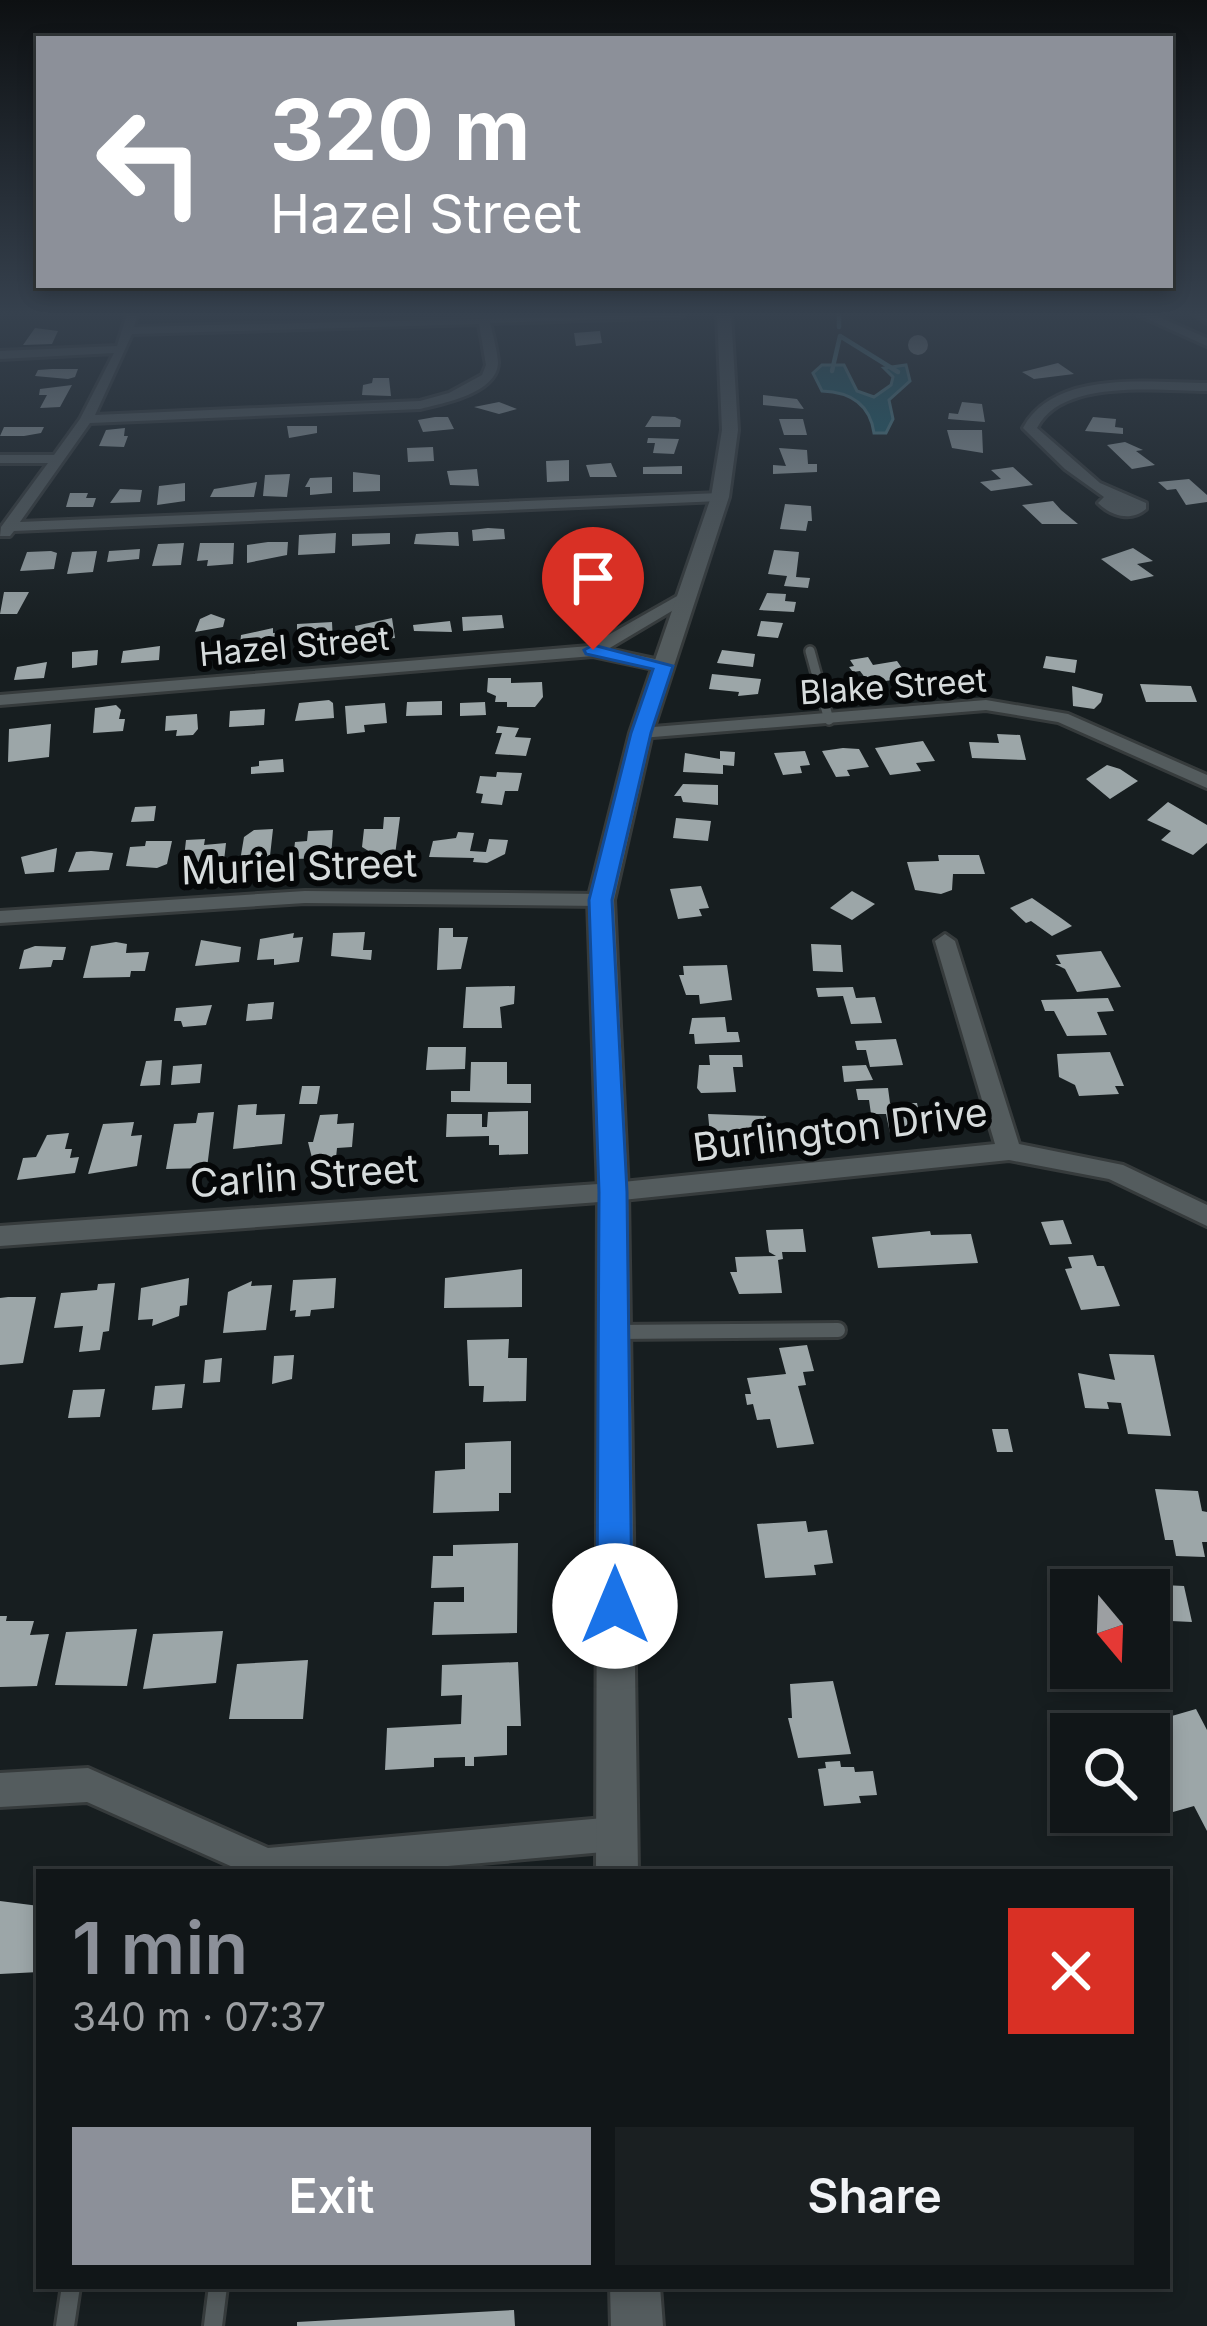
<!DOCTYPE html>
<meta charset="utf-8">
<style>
body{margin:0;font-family:Inter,sans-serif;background:#1a1f21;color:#f1f3f6;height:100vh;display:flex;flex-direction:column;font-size:45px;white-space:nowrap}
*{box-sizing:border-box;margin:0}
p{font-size:39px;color:#9c9fa2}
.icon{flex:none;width:66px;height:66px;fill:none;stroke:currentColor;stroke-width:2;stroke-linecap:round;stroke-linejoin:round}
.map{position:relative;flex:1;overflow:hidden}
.sheet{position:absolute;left:36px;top:1869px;width:1134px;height:420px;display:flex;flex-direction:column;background:#111618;border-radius:0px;box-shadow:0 6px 18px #0003,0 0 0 3px #303537}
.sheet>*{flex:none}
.hud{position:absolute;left:36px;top:36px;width:1137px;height:252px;border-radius:0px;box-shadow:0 6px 18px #0003,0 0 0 3px #303537;background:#8c9099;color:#fff;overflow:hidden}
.needle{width:78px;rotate:161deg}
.controls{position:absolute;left:1050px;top:1569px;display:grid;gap:24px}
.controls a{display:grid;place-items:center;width:120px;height:120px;border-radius:0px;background:#111618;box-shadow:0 6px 18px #0003,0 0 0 3px #303537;font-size:60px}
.pin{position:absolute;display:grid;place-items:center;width:102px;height:102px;color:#fff;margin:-123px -51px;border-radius:50% 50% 50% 0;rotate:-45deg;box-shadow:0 0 12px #0007}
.pin .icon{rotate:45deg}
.me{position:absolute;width:132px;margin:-66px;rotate:0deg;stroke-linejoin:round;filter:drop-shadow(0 0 9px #0008)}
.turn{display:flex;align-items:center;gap:42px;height:252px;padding:0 36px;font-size:54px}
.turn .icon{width:156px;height:156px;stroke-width:2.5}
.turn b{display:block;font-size:84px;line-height:102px}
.round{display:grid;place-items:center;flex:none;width:126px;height:126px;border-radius:0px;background:#1a1f21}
.overview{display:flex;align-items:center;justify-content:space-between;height:204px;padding:0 36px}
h1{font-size:72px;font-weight:600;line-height:90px;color:#8c9099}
.primary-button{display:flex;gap:24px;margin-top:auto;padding:24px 36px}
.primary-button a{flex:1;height:138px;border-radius:0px;background:#8c9099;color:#fff;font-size:48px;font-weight:600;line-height:138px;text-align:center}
.primary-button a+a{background:#1a1f21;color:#f1f3f6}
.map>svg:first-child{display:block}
.water{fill:#1c6877;stroke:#548a95;stroke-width:3}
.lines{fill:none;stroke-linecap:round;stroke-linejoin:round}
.stream{stroke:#548a95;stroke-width:4.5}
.building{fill:#9ca6a8}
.service-far2-casing{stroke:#363b3c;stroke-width:14}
.service-far1-casing{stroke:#363b3c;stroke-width:20}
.service-casing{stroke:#363b3c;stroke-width:24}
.minor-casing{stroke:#363b3c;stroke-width:6}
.tertiary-casing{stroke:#363b3c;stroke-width:6}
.secondary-casing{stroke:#363b3c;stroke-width:6}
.service-far2{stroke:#545c5e;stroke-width:9}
.service-far1{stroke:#545c5e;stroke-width:14}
.service{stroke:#545c5e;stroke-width:18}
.minor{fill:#545c5e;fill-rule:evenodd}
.tertiary{fill:#545c5e;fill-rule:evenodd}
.secondary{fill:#545c5e;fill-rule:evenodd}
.route{fill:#1a73e8;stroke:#114b97;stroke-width:3}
.labels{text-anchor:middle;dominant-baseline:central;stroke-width:12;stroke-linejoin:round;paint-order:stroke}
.far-street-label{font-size:33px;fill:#d6dbdc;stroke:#050708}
.street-label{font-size:39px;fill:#d6dbdc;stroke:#050708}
</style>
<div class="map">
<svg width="1207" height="2326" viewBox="0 0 1207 2326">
<rect width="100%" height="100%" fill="#171e20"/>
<path class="water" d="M822,365H844L857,391L874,397L891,385L893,377L884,368L906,365L910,381L889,400L893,419L886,433H874C870,404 850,392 822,391L813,373Z"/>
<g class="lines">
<path class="stream" d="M839,314V327
M840,336L898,372
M832,371L840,336"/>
</g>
<path class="building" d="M35,328L58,331L52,344L23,345Z
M600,331L602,343L576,346L574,333Z
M908 345a10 10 0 1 1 20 0a10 10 0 1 1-20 0Z
M1058,363L1074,374L1034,379L1022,372Z
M52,369H78L75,377L68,379L35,376L38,370Z
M373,378H389L391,396L362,395L363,385L372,383Z
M72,385L60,407L40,408L47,395H39L40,389Z
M763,395L797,399L804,409L763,405Z
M499,402L517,409L499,414L474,407Z
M962,402L982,404L985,422L948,419L949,413L958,414Z
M652,416L675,417L681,420L680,427H645Z
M435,417H448L454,429L423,432L418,420Z
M1093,417L1116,419L1115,427L1123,428V434L1085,431Z
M779,419H803L807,435H784Z
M287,426H317V433L289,438Z
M4,427H44L41,433L24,436H0Z
M125,428L124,436H128L124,447L99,446L106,430Z
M947,430H982L983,453L952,448Z
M648,438L679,439L674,454L653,453L655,443H647Z
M1125,442L1143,450L1136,451L1155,465L1132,469L1107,445Z
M433,447L434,461L408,462L407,448Z
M779,448L807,450L808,464H817V472L773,474V465L786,466Z
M569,460V481L547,482L546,461Z
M611,463L617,477H590L586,465Z
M682,466V474H643V467Z
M1013,467L1033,485L991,491L980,482L1001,479L991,470Z
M477,469L479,486L450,485L447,471Z
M353,472L380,475V491L353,492Z
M290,474L287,497L263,496L265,475Z
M332,477V493L310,495V487H305L310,478Z
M1189,479L1207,495V502L1186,505L1176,489L1167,490L1158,482Z
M257,482L254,497H210L214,489Z
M185,483V501L157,505L159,486Z
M120,489L142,490L140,502L110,503Z
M70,493H88L86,498H96L93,507H66Z
M1053,501L1061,510L1078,524H1042L1022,505Z
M785,504L811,506L812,521H808L806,531L780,529Z
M488,528L504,529L505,539L473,541L472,530Z
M448,532H458L459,546L414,544L416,534Z
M336,533L335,553L298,555L299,535Z
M390,533V544L352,546V534Z
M268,542H288L287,555L247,563V545Z
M184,543L181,565L152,566L158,544Z
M200,543H234L233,564L207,566L208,560L197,561Z
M620,543L627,553H622L626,564L604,566L600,544Z
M1133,548L1153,561L1137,564L1154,576L1131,581L1101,559Z
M140,549L139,559L107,562L109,551Z
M774,550L799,552L796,577L810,578L808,588L784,586L787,576L768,574Z
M51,551L57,553L54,569L20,571L27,552Z
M97,551L93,572L67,574L72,552Z
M587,570L606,573L615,587L591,588Z
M4,592H29L17,614H0Z
M767,593L786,594L785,601L796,602L794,612L759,610Z
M597,601L600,620L570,622L568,612H559L557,604Z
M211,614L225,619L223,627L195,632L200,619Z
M502,615L504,628L463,631L462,617Z
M392,618L395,638L357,641L355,626Z
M450,621L452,632L414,631L413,625Z
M761,621L783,623L778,638L757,636Z
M332,622L333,643L304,644V634H297V624Z
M273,628V633H279L278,646H240L241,635Z
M160,646L159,660L121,663L123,651Z
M98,650L97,665L72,668V652Z
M722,650L755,654L753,667L717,663Z
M1046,656L1077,660L1075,673L1043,668Z
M868,657L873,665L897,661L909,678L869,683L860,671L853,672L849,667L854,666L850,660Z
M47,662L44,678L14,680L17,667Z
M712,674L761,679L758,694L738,696L739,692L709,689Z
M488,678H511V683L542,682L543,697L535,707H507V702H495L496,696L487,692Z
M1140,684L1191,686L1197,702H1146Z
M1072,686L1103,694L1101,702L1094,709L1073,706Z
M329,700L333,703L334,718L295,721L299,703Z
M442,701V715L406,716L407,702Z
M485,702L486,715L460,716V703Z
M385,703L387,723L364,725L365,732L347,734L345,706Z
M116,705L121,710L119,719H125L123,731L93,733L95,708Z
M265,709L264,725L229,727L230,711Z
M197,714L198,729L193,735L176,736L177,730L165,731L166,716Z
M51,724L49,757L8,762L9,729Z
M498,726L519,728L515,737L531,738L526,756L495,754L502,733H496Z
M997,734L1020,735L1026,760L972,758L969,742L999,743Z
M923,741L935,761L916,763L921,771L890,775L875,748Z
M843,748L859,749L869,767L847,770L850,776L836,777L822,751Z
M720,751L735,752L734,766L723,765V774L683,772L685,753L720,759Z
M805,751L810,765L800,766L802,773L783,775L774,753Z
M283,759L284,772L251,774V767L259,766V761Z
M1107,765L1120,769L1138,781L1110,799L1086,779Z
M497,772L522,773L518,791H505L502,805L481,803L483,794L476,793L480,776L496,777Z
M683,784L718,785V805L683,802L681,796H674Z
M1168,802L1207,825V843L1193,855L1161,840L1171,831L1147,820Z
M156,806L154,821L131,822L135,807Z
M384,817H400L395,855H375L362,847L364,829H383Z
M676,818L711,821L708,841L673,838Z
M273,829L269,865L240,861L244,837L254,830Z
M333,830L331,858L293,859L295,842L307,841L308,831Z
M458,832L474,833L470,851L486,852L489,839L508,840L505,854L487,863L473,862L474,858L429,857L433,841L456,838Z
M205,839L204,845L226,843L224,861L183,867L186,840Z
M146,841H172L167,864L157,868L126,866L130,847L145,846Z
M57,848L54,872L25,874L21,857Z
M91,851L113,853L109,870L68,872L76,852Z
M938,855H979L985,874H953L952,890L941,894L915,890L907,862L939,861Z
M701,886L709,908L699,909L702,916L678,919L670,889Z
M852,891L875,904L852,920L830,908Z
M1032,898L1061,918L1072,926L1052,936L1031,921L1026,923L1010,908Z
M439,928H453V937H468L461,969L437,970Z
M365,932L363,950H372L371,960L331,956L333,933Z
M294,933L293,938L303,937L299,962L274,965V959L257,960L260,939Z
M201,940L241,947L239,962L195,966Z
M116,942L127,944L126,953L149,952L145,971H131L130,977L83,978L91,946Z
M811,944L841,945L843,972L813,971Z
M35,946L66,947L63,960H53L51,967L19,969L24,950Z
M1101,951L1121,987L1077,992L1065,969L1055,964H1061L1056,955Z
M727,965L732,1000L700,1004L699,995H686L679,975H684L683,966Z
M515,986L514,1004L500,1007L502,1028H463L466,987Z
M853,987L856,998L875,997L882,1023L851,1024L843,996L818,997L816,988Z
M1108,998L1114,1011L1097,1012L1107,1035L1067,1036L1054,1011H1045L1041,1000Z
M274,1002L272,1019L246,1021L248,1004Z
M212,1005L206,1025L183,1027L181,1021H174L176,1008Z
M725,1017L727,1032H738L740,1042L695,1044L694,1034H689L692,1018Z
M896,1039L903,1065L870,1067L866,1050H857L855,1041Z
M428,1047H466L465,1069L426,1070Z
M1110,1052L1124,1086H1115L1119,1094L1079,1096L1075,1085L1059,1077L1057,1054Z
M709,1055H742L743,1067H733L736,1092L701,1093L697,1088L699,1065H710Z
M162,1060L160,1085L140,1086L146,1061Z
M471,1062H507V1084H531V1103L451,1102V1091H470Z
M202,1064L200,1083L171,1085L173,1066Z
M866,1065L873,1080L844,1082L842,1066Z
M302,1086H320L317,1104H299Z
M888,1088L890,1103H917L923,1132L890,1133L886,1114H871L869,1100H858L856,1089Z
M257,1104L256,1115L285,1114L282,1144L233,1149L238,1105Z
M528,1111V1154L499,1155V1145H489V1136L446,1137L447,1114H482V1127H487L488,1112Z
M214,1112L207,1168L166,1169L174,1124L196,1123L198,1113Z
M338,1114L337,1124L354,1123L352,1147L337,1148L336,1158H312L308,1142H313L320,1115Z
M708,1114L766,1116L769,1146L711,1145Z
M134,1122L131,1136L142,1135L137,1166L88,1174L103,1124Z
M69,1133L65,1149H72L70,1158L79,1157L75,1173L17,1180L23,1158L36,1157L47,1135Z
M1063,1220L1072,1244L1050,1245L1041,1222Z
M803,1229L806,1252H782L783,1259L778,1260L782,1293L739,1294L730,1272H737L735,1257L776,1256L769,1252L766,1230Z
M930,1231L931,1235L971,1234L978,1263L878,1268L872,1237Z
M1093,1255L1097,1266H1104L1120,1306L1081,1310L1065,1269L1072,1268L1068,1257Z
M522,1269V1307L444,1308L445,1278Z
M189,1278L187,1305L180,1306L179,1316L152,1326L153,1319L138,1320L141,1288Z
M336,1278L334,1308L311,1310L310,1316L295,1317L296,1310L290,1311L293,1280Z
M252,1281L251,1286L272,1285L266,1330L223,1333L228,1292Z
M115,1283L109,1331L103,1332L100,1350L79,1352L83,1326L54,1328L61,1293L97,1290L98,1284Z
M8,1297H36L23,1363L0,1365V1298Z
M509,1339L508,1358H527L526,1401L483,1402L484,1386H469L467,1340Z
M807,1345L814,1371L803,1372L806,1385L798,1386L814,1444L777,1448L770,1419L757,1420L753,1404L747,1405L745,1394H751L747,1378L786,1374L779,1348Z
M1109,1354L1154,1355L1171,1436L1128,1434L1121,1403L1107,1402L1109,1409L1085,1408L1078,1373L1115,1380Z
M294,1355L292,1379L272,1384L274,1356Z
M222,1358L220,1382L203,1383L205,1360Z
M185,1384L182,1408L152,1410L155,1386Z
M105,1389L100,1417L68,1418L73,1390Z
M992,1429H1008L1013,1452H997Z
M511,1441V1493H499V1511L433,1513L435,1471L465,1469V1443Z
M1155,1489L1198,1491L1202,1511L1207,1512V1542H1202L1205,1557L1176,1556L1173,1540H1165Z
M806,1521L808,1532L827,1530L833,1563L814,1565L816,1575L765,1578L757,1524Z
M518,1543L517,1633L432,1635L434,1602H464V1587L431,1588L433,1556H453V1545Z
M1142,1584L1184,1586L1192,1622L1150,1620L1149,1590H1143Z
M0,1616H7L6,1621H34L30,1635L49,1634L37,1686L0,1687Z
M137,1629L127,1686L55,1685L66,1632Z
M223,1631L216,1683L143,1689L153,1634Z
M308,1660L303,1719H229L237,1664Z
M518,1662L521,1726H507V1755L474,1757V1766H465V1757L434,1758V1767L385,1770L387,1728L461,1724L462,1695L441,1696L442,1665Z
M833,1681L851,1754L798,1758L788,1718H792L790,1684Z
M1196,1709L1207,1730V1831L1194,1806L1152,1818L1149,1812V1744L1161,1740L1151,1722Z
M840,1761L841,1767H854L855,1772L873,1771L877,1795L859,1796L861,1803L824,1806L818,1769L826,1768L825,1762Z
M0,1901L39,1906V1972L0,1974Z
M514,2310L515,2326H297V2322Z"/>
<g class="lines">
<defs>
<path id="service-far2" d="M810,651L829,720"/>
<path id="service-far1" d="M615,1332L838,1330"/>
<path id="service" d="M65,2326L71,2286
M213,2326L218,2286"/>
<path id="minor" d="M127,314L137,316L134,327L685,314L679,317L490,323C493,336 497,349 498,362C498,393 444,403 420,409L90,423L20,522L720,493L727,497L720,501L14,531L10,536H0L1,527L48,463H0V455H54L80,419L114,353L0,359V351L117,346ZM479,324L486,365L482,375L449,393L420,401L95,415L132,334Z
M1136,314H1152L1207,338V346Z
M1207,383V391C1159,391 1062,378 1037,428L1100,483L1146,503V509C1131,522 1111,516 1098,503L1104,497L1065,469L1023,428C1055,369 1149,383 1207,383Z
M686,591L694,596L692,599L608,649L669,662V670L663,671L593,656L0,705V695L589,646Z
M986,700L1068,714L1207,775V788L1058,722L986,710L641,738L632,733L641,728Z
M305,891L601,894L611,900L601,906L305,903L0,923V911Z
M945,934L955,941L1019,1144L1123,1165L1207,1205V1226L1109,1179L1009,1160L613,1201L0,1246V1226L613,1183L995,1144L935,941Z
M88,1768L268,1848L615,1817L627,1822L632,1834L627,1846L615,1851L380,1872H244L87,1802L0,1807V1773Z"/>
<path id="tertiary" d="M1194,314H1207V323Z"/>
<path id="secondary" d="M717,314H731L738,430L729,497L652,733L614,900L628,1192L638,1872H596L598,1192L588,900L630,733L711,497L722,430Z
M610,2286H660L663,2326H611Z"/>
</defs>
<use href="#service-far2" class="service-far2-casing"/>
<use href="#service-far1" class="service-far1-casing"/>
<use href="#service" class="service-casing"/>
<use href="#minor" class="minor-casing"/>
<use href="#tertiary" class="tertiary-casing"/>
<use href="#secondary" class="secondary-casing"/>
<use href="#service-far2" class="service-far2"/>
<use href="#service-far1" class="service-far1"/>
<use href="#service" class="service"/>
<use href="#minor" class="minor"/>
<use href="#tertiary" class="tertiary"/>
<use href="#secondary" class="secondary"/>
</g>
<linearGradient id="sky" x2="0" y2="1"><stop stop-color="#0d1012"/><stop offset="0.49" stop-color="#36414e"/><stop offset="1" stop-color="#36414e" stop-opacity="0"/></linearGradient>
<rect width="1207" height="640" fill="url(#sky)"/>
<path class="route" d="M593,645L673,666L651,733L612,900L627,1192L632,1606L627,1617L615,1622L602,1617L597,1606L599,1192L589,900L631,733L653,669L586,654L584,650Z"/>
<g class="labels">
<g class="far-street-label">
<text transform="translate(294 646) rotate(-5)">Hazel Street</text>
<text transform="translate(893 686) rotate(-4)">Blake Street</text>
</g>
<g class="street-label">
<text transform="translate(299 866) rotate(-2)">Muriel Street</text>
<text transform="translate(840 1129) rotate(-7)">Burlington Drive</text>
<text transform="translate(304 1175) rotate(-4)">Carlin Street</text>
</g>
</g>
</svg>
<div class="controls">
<a><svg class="needle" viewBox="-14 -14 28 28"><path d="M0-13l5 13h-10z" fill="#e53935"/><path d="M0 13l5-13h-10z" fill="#9c9fa2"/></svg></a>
<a><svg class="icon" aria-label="search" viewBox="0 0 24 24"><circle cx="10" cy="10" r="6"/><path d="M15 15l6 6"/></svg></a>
</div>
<div class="pin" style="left:593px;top:650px;background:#d93025"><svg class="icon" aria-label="arrive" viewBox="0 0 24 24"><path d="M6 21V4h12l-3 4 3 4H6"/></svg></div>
<svg class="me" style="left:615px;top:1606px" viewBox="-20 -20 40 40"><circle r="19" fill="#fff"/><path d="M0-13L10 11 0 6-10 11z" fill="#1a73e8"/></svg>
<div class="hud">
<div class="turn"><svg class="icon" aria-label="left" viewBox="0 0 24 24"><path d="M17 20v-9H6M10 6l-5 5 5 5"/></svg><div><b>320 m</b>Hazel Street</div></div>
</div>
<section class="sheet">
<div class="overview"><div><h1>1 min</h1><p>340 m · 07:37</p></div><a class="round" style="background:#d93025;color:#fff"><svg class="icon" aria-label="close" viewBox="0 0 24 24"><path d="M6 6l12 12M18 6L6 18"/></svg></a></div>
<div class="primary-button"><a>Exit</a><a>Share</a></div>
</section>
</div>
